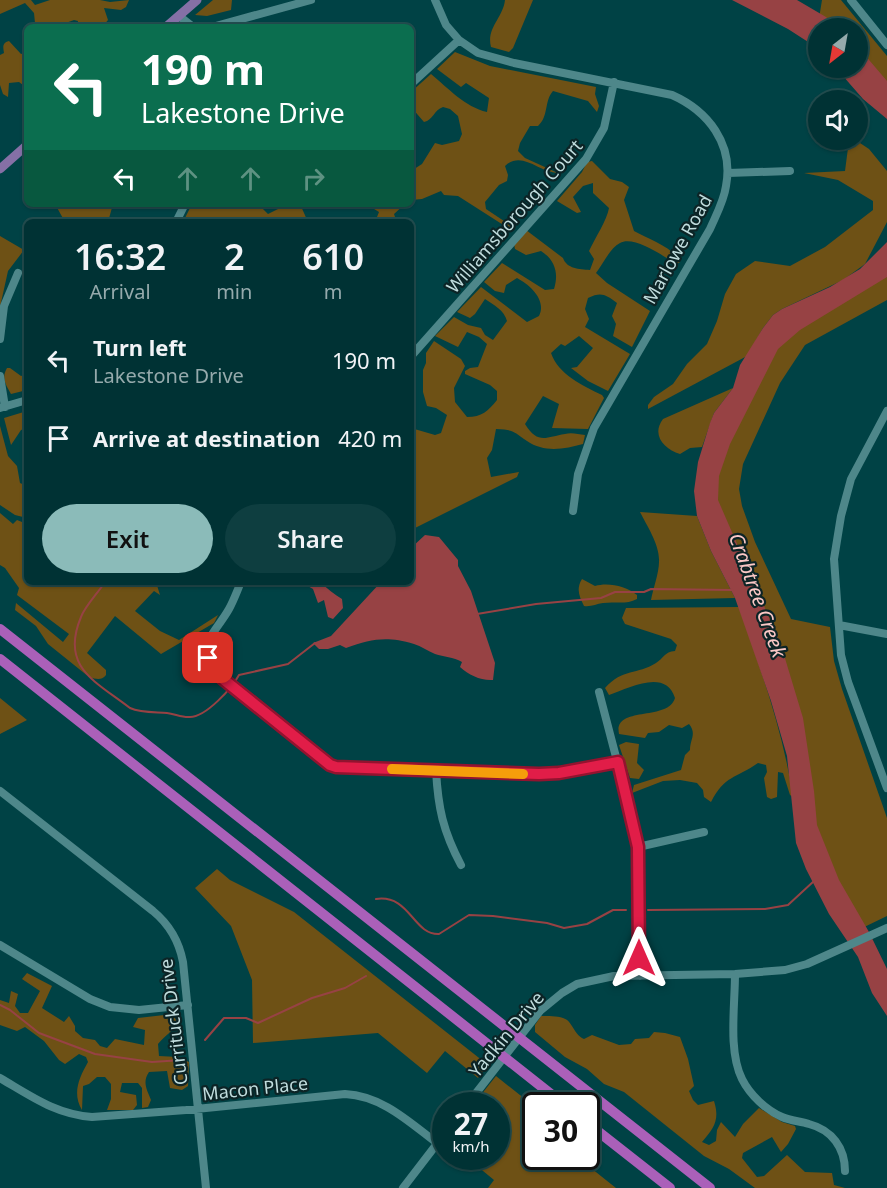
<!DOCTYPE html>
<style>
body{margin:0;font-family:"Noto Sans",sans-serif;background:#0e3e40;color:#f1f3f6;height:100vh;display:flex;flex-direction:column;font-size:22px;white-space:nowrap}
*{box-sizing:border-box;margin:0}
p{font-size:20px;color:#95aaac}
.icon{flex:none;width:33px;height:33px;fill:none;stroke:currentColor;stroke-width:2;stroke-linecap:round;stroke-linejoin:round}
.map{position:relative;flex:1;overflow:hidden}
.side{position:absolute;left:24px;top:219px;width:390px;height:366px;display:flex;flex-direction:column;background:#003234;border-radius:9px;box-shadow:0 2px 4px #0004,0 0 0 2px #224d4f}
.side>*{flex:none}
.banner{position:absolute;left:24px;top:24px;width:390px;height:183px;border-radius:9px;box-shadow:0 2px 4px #0004,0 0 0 2px #224d4f;background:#0b6e4f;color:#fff;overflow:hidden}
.needle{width:39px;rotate:211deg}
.fabs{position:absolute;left:808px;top:18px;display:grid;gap:12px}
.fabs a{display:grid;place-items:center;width:60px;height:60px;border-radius:50%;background:#003234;box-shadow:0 2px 4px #0004,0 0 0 2px #224d4f;font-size:30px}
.speed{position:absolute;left:432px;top:1092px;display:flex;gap:12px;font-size:30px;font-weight:700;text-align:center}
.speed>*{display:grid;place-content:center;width:78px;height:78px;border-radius:50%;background:#003234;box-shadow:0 2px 4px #0004,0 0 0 2px #224d4f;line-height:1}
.speed small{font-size:15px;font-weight:400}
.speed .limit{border:3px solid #111;border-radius:9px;background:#fff;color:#111}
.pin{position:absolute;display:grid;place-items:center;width:51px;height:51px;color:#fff;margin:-26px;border-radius:12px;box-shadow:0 3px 9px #0006}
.me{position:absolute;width:66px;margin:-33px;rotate:0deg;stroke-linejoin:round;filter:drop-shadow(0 0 4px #0008)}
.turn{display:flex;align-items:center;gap:21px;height:126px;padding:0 18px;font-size:27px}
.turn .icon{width:78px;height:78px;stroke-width:2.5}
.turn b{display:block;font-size:42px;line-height:51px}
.lanes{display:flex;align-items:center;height:57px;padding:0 18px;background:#0003;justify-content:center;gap:30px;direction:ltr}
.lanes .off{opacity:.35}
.eta{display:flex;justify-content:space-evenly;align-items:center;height:102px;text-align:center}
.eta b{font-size:36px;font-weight:600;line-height:42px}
.action{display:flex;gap:12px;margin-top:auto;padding:12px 18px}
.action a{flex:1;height:69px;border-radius:36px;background:#8bbbb9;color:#111;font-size:24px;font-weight:600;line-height:69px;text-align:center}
.action a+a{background:#0e3e40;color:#f1f3f6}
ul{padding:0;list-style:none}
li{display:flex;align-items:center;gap:18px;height:78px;padding:0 18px}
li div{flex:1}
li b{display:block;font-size:22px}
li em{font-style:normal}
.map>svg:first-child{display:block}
.green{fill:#6e5115}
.water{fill:#974244}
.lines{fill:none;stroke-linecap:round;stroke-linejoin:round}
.stream{stroke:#974244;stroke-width:2}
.minor{stroke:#4e878a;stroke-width:8}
.major{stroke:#8570a6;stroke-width:9}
.highway{stroke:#aa60b9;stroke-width:10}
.route-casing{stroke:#92132f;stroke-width:15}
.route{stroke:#e11d48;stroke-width:10}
.slow{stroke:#f59e0b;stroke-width:10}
.labels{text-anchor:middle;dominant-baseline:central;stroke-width:4.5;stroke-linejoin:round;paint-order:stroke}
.street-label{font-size:18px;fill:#c0dcdd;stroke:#0c2426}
.water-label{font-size:20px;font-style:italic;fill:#fbc8c6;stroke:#0c2426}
</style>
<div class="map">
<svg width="887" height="1188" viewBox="0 0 887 1188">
<rect width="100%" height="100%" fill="#004245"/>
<path class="green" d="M0,0H31L35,5L50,0H100L110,2L129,0L126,7L121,10L104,8L108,20L102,27H77L78,21L74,20L63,24L62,27H39L35,23L34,13L25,3L0,14Z
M213,0H232L231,10L207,16L195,15Z
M505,0H533L513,48L509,52L491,47C486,28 503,18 505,0Z
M822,0H841L887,56V106L858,68V28H819L816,37Z
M9,41L21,54L27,52V82L23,85L19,82L9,83L8,97L3,94L0,85V55L4,53C3,47 2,43 9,41Z
M455,52L490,66L596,87L595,94L599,106L597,112L588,101L553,91C544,101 549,116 538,126H530L520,143L518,151L525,158L558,173C538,172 522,150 505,166L508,175L507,181L499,185L485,202L486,209L504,221L512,223L511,230L458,196L444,195L441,191L422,199L411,200V171L422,164L435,143L442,145L459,141L462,134L458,116L450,109L443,107C434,110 433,120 424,122L411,107V92L431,74C448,88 465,107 487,112L489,98L466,83L461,87L437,69Z
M857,141L869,149L887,171V222L865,264L843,280L782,309L773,315L763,328L747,356L648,409V405L654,397L673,384L687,364L707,344L717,321L725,294L736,274L755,261L790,266L825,247L873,210V201L838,180L804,173L845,171L848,148L850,142Z
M592,161L610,179L622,182L629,187L624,200L634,231C648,239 675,248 680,262L677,264C664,257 634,235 620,243C610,248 603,264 596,273L607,283L650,311L632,347L613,336L616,324L612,316L617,303C605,294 601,292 588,298L585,309L589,319L585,327L630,354L608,391L588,381L571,368L577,367L593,348L579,336L565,346L561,344L551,353C558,374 583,386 602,395L604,398L588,429L552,428L559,404L543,396L525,424C538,445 546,437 565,434C571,432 578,434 585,435L583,444C565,449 544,453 527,441C513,431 514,430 496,429L492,450L487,458L491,477L519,472L517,477L411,530V428L435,435L441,433L447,415L436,408L427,406L423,392V370L426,363V353L434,341L461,359L465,366L454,388L455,402L467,417C482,417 488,411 497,400V391L490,385L465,374V371L470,368L478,367L487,344L479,337L467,332L458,347L435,336L454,317L468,325L481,328L485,335L493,340L507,321C504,310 494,305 485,299L475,314L470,318L457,312L481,287L527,322L539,316C547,300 530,285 517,278L506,285L504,293L495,291L484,282L502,263L545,290L554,289C559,273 555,260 541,251L526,255L515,249L514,244L526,230L563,258C567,269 579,269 590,270L594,259L589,251C595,238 607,220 609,208L593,193V183L583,186L573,197L581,212L577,213L557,201L582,172L587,162Z
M55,204H113L108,222H65Z
M192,204H258L268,214L284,206L283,204H300L308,222H183Z
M366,204H405L394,214L396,220L395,222H375L379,212Z
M0,236L24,250L8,271L0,307Z
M887,258V300L805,345L780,383L743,464L739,489L742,506L755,542L791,619L830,627L834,661L842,689L887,818V916L856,931L803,791L723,549L710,463L755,366Z
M7,368H10L21,376L27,374V390L11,394C6,385 1,378 7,368Z
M733,388L714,413L702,447L690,448L680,454C664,449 651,435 663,419Z
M27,411V428L21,430L11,445L4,418Z
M0,426L8,456L17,466L20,483L27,486V518L15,515L0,505Z
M640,512L697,516L711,551L735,598L651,600C653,589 659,573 659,562C660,545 647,526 640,512Z
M0,513L13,524L17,520L27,524V582H156L160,595L154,591L135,611L160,631L179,640L218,615L214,623L161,654L115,616L87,653L106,670V675C101,681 96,679 89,677L48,644L36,626L15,610L16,603L63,642L69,634L17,595L19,588L5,568L0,565Z
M582,579L595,586C608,582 626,586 637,595V599C626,605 615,601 603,603C596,604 591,607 584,606C579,596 576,589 582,579Z
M739,607C761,670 783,731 793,797L790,795L783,773L778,772L777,797L771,799L767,797L764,778L767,772L766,765L758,763C735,779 725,775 711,802L704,797L703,790L697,783L680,780L663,781L632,793L634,785L681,770L685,755L690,750C690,739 697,734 689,724L682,728L669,725L659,732L648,733L645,738L619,734C613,705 668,722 675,698C666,668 629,688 609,695L605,688C623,668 637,675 656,663C664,658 664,652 675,651L677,645L671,639L625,624L622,618L626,608Z
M0,698L27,720L0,734Z
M626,742L639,744L637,763L644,770L639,779L630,778L619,745Z
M217,869L230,880L294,912L488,1065L478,1078L445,1051L427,1073L378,1033L253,1043L252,980L231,926L195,888Z
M27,973L52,986L42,1008L64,1022L69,1016L75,1026V1031L83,1038L95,1040L100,1046L107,1048L115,1039L144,1045L145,1030L133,1027L138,1018L173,1014L177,1022C173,1032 165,1035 158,1044L159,1056L178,1057L189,1062L188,1086L182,1090L170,1088L167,1071L149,1072C142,1082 147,1090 151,1100L148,1107L142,1108V1088L138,1083H122L120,1092L136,1095L137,1105L133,1110H107L111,1099V1084L105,1077H97L89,1084L83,1086L82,1110C72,1093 79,1078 88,1062L86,1057L79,1054L65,1064L59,1060L44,1041L25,1027L17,1031L0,1025V1000L9,1003L11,991L18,994L15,1006L20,1013H28L40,991L22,979Z
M541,1016C548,1016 557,1016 563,1018C573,1021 573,1034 584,1039L592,1035L619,1045L631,1044L635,1039L649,1038L654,1032L665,1033L680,1037L688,1059L694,1086L689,1091L693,1100L698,1105L714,1101C720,1120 714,1128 702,1142L709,1145L716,1141L717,1130L721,1122L735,1137L743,1124L759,1108L782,1122L795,1126L796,1129L788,1144L781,1152L772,1137L743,1153L742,1158L757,1177L764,1176L787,1155L805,1172L832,1173L834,1185L845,1188H755L729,1169L704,1156L624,1092L604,1084L587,1069L565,1057L535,1032V1025Z
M496,1076L535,1107L536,1156L577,1157L616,1188H488L494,1180L466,1157L496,1156V1106L473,1105Z"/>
<path class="water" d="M732,0H797L826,17L838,28H819V49L788,29Z
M858,47L887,81V119L863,99L836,68H858Z
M887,242V277L800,330L778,349L730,444L719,476L718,500L781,645L803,718L814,791L817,825L839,880L869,932L887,969V1016L872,993L858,957L829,914L806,869L796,843L787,756L771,701L735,598L711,551L697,516L694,491L698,462L710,423L714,413L733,388L740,365L763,328L773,315L782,309L830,287L860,269Z
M425,535L439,537L458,560V566L471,591L495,663L493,680C481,681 469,675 460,667L462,662C453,657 444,657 435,654C428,651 421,646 414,644C386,636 372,639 346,648L340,645L328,649H319L313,643L331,636L381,582H411V548Z
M308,582H321C327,589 334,594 342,599L343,608L333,619L328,617L324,600L318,603L313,589L306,585Z"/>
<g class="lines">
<path class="stream" d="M105,582C98,593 85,606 81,617C60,667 95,681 130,708C141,713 155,712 167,713C175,714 183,718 190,717C206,717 232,688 239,675L288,664L315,643
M477,614L536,604L601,598L615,592H644L651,589L733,590
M376,899C410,894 413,935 439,934L469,915L493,916L547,923L564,928L587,924L613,910H626
M648,910L765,909L788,905L814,881
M0,1005L10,1010L39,1033L95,1054L152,1062L182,1060
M205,1040L224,1018H246L258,1023L312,998L345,988L366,976"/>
<path class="minor" d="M435,0L446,25L459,40L478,53L514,63L672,95C708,111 734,144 726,186C724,201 716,215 710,229L594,428L578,474L573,511
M851,0L887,45
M179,16L193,27
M212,27L311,0
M411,84L459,40
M728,173L790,171
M176,222L185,204
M0,339L4,306L18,273
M411,354H413L586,159L604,128L614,82
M0,376L5,407
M0,408L27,400
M887,411L851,479L841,516L834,559L841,655L848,682L887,788
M241,582C237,591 234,600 229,609C213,637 191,647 223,679L330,765L342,769L539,774L559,773L618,762
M839,625L887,634
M599,692L633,822L638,847L640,976
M436,770C438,808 443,831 461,865
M0,791L153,911C170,925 179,941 183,962L206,1188
M638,847L704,832
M0,945L90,999L110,1007L139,1010L188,1005
M735,974C735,1006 728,1051 742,1079C750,1095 766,1110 782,1117C791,1121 800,1121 809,1124C832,1130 845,1148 845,1171
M0,1078C31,1096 55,1114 92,1117L186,1110L345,1094C382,1096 408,1121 437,1143
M466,1106L540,1011L562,993L577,984L614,976L735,974L785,970L807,964L887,928
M403,1188L446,1132"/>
<path class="major" d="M166,27L197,0
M0,169L27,145"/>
<path class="highway" d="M0,629L710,1188
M0,659L566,1106
M586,1122L670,1188"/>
</g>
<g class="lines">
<defs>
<path id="route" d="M208,658L215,671L223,679L330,765L336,767L539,774L559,773L618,762L638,847L639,958"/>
</defs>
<use href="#route" class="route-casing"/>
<use href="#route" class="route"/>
<path class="slow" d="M392,769L523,774"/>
</g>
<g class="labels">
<g class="street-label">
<text transform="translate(514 216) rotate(-49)">Williamsborough Court</text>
<text transform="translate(677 249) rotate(-61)">Marlowe Road</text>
<text transform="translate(173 1022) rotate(-97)">Currituck Drive</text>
<text transform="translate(506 1034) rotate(-50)">Yadkin Drive</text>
<text transform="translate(255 1088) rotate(-6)">Macon Place</text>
</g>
<g class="water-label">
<text transform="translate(758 595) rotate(70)">Crabtree Creek</text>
</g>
</g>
</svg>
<div class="fabs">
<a><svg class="needle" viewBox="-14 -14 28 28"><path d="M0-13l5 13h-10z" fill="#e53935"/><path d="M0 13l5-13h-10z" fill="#95aaac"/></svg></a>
<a><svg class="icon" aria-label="sound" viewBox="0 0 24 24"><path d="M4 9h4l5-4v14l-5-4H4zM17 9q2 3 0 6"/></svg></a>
</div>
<div class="speed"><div>27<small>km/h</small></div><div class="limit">30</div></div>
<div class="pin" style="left:208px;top:658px;background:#d93025"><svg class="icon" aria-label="arrive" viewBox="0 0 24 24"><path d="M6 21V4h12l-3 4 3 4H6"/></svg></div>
<svg class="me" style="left:639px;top:958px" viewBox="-20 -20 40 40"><path d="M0-17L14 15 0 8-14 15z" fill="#e11d48" stroke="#fff" stroke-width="4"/></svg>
<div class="banner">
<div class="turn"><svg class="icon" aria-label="left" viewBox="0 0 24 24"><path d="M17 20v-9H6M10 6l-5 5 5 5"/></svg><div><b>190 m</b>Lakestone Drive</div></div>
<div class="lanes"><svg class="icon" aria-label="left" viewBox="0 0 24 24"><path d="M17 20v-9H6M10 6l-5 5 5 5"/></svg><svg class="icon off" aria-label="ahead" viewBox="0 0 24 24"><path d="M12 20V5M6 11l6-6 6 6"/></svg><svg class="icon off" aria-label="ahead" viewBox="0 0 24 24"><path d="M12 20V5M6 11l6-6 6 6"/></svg><svg class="icon off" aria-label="right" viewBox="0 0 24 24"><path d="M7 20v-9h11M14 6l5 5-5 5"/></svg></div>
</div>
<section class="side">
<div class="eta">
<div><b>16:32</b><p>Arrival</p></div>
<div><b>2</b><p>min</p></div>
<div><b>610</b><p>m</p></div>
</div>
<ul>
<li><svg class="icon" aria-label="left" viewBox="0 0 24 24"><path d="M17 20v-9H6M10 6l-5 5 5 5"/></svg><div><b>Turn left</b><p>Lakestone Drive</p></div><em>190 m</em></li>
<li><svg class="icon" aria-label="arrive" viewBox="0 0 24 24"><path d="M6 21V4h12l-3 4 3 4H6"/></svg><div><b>Arrive at destination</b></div><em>420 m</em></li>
</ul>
<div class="action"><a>Exit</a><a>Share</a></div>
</section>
</div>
